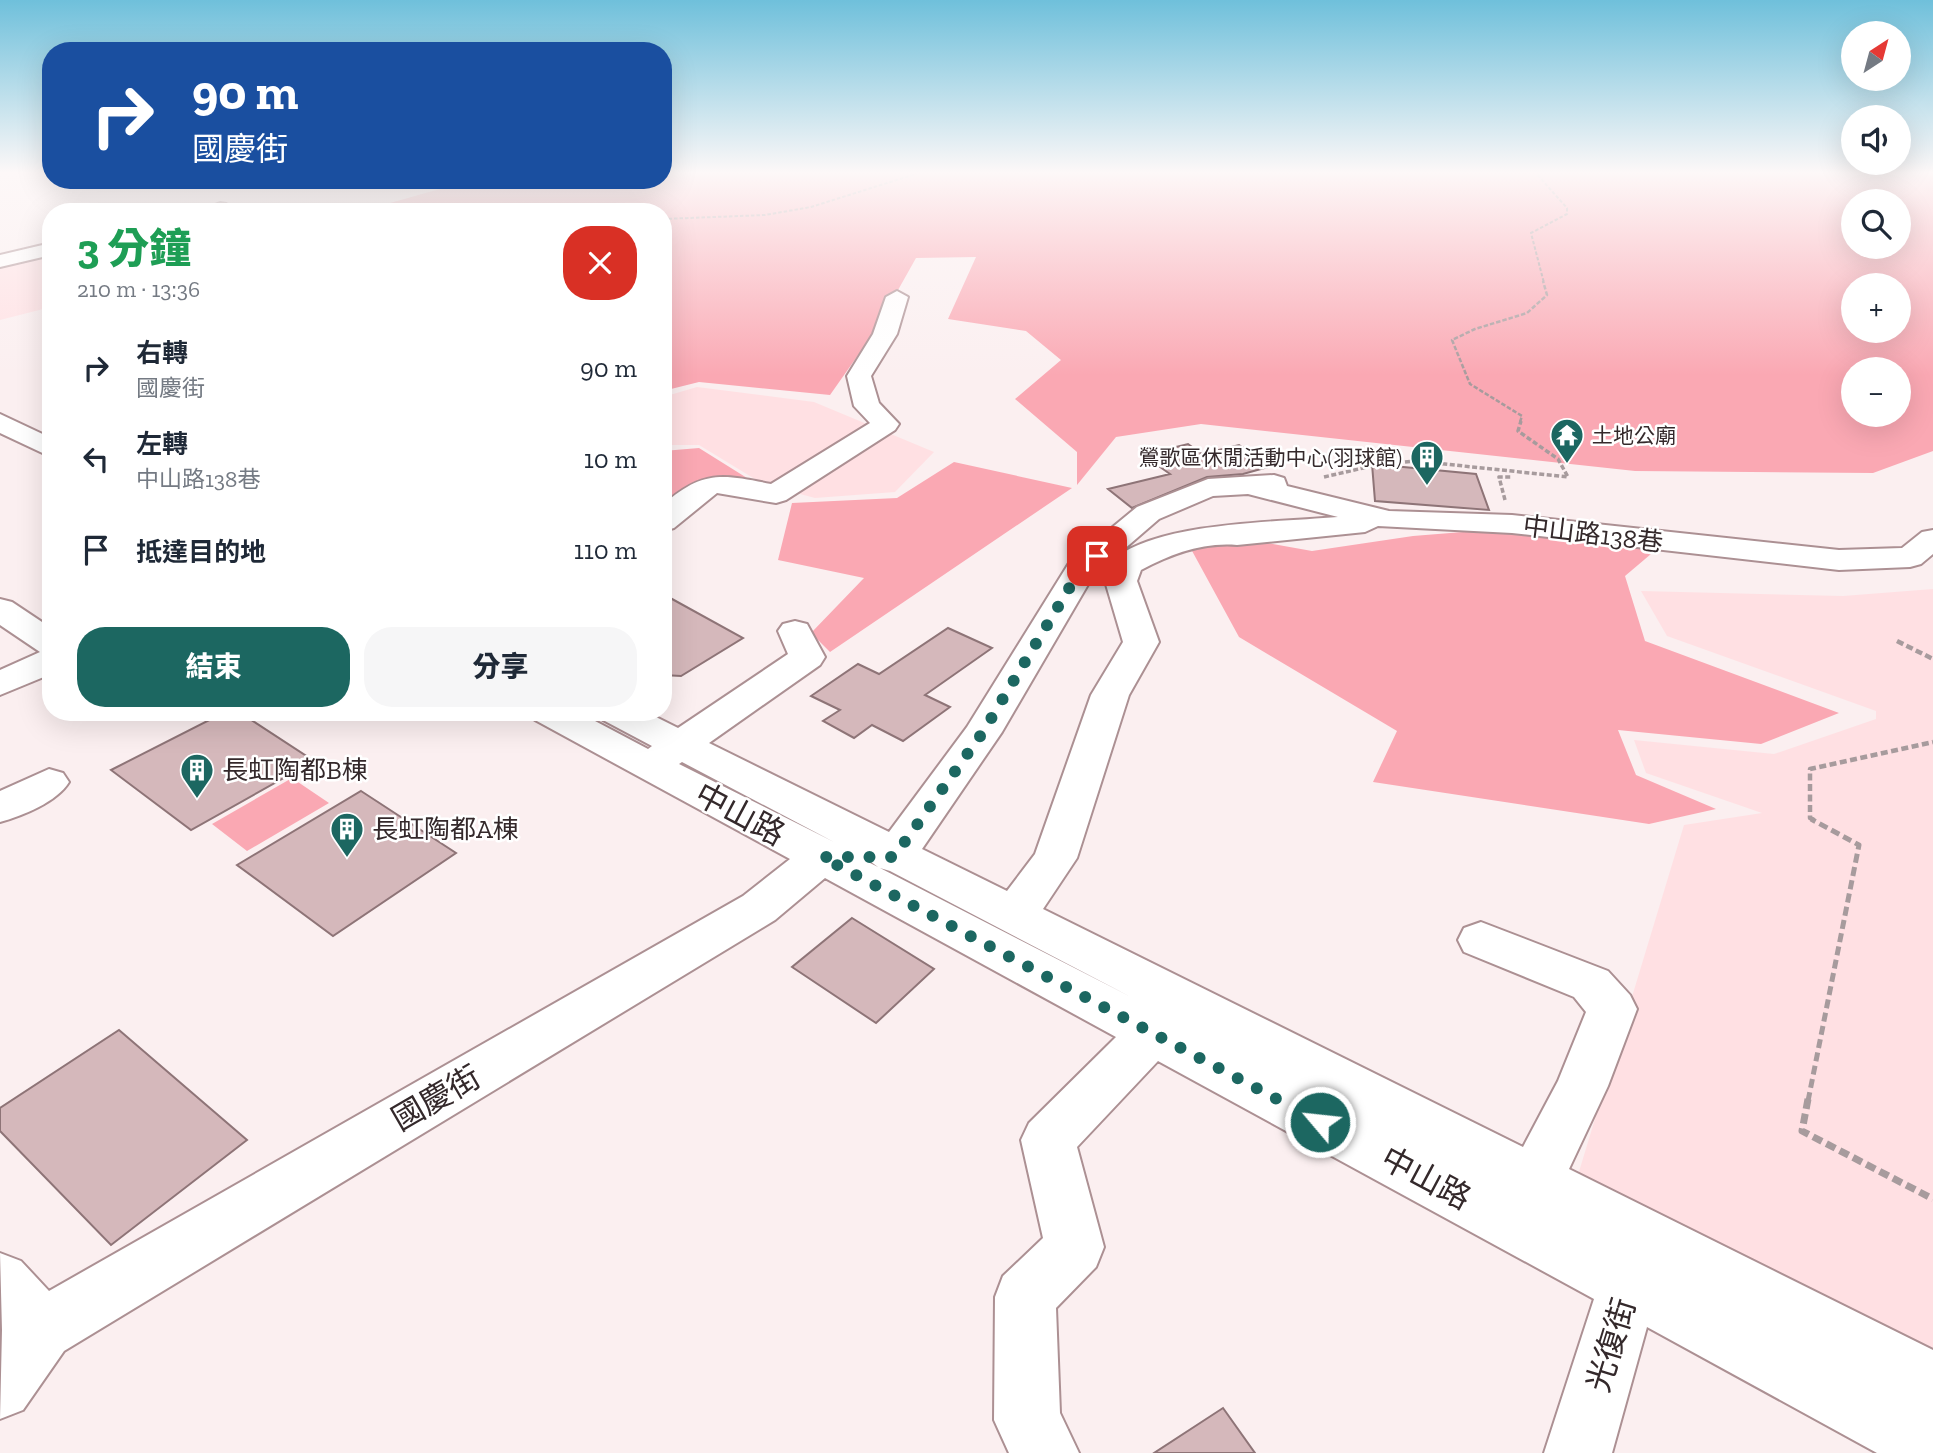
<!DOCTYPE html>
<html lang="zh-TW">
<meta charset="utf-8">
<style>
body{margin:0;font-family:"Zilla Slab","Noto Sans TC",serif;background:#f6f6f7;color:#1f2937;height:100vh;display:flex;flex-direction:column;font-size:26px;white-space:nowrap}
*{box-sizing:border-box;margin:0}
p{font-size:23px;color:#747a83}
.icon{flex:none;width:38px;height:38px;fill:none;stroke:currentColor;stroke-width:2;stroke-linecap:round;stroke-linejoin:round}
.map{position:relative;flex:1;overflow:hidden}
.side{position:absolute;left:42px;top:203px;width:630px;height:518px;display:flex;flex-direction:column;background:#fff;border-radius:28px;box-shadow:0 7px 28px #0002}
.side>*{flex:none}
.hud{position:absolute;left:42px;top:42px;width:630px;height:147px;border-radius:28px;box-shadow:0 7px 28px #0002;background:#1a4fa0;color:#fff;overflow:hidden}
.needle{width:46px;rotate:36deg}
.tools{position:absolute;left:1841px;top:21px;display:grid;gap:14px}
.tools a{display:grid;place-items:center;width:70px;height:70px;border-radius:50%;background:#fff;box-shadow:0 7px 28px #0002;font-size:35px}
.pin{position:absolute;display:grid;place-items:center;width:60px;height:60px;color:#fff;margin:-30px;border-radius:14px;box-shadow:0 4px 10px #0006}
.me{position:absolute;width:77px;margin:-38px;rotate:298deg;stroke-linejoin:round;filter:drop-shadow(0 0 5px #0008)}
.turn{display:flex;align-items:center;gap:24px;height:147px;padding:0 35px;font-size:32px}
.turn .icon{width:91px;height:91px;stroke-width:2.5}
.turn b{display:block;font-size:49px;line-height:60px}
.round{display:grid;place-items:center;flex:none;width:74px;height:74px;border-radius:28px;background:#f6f6f7}
.head{display:flex;align-items:center;justify-content:space-between;height:119px;padding:0 35px}
h1{font-size:42px;font-weight:800;line-height:52px;color:#1e9e55}
.button{display:flex;gap:14px;margin-top:auto;padding:14px 35px}
.button a{flex:1;height:80px;border-radius:28px;background:#1c6761;color:#fff;font-size:28px;font-weight:800;line-height:80px;text-align:center}
.button a+a{background:#f6f6f7;color:#1f2937}
ul{padding:0;list-style:none}
li{display:flex;align-items:center;gap:21px;height:91px;padding:0 35px}
li div{flex:1}
li b{display:block;font-size:26px}
li em{font-style:normal}
.map>svg:first-child{display:block}
.built{fill:#ffe0e3}
.green{fill:#faa8b3;fill-rule:evenodd}
.building{fill:#d5b8bb;stroke:#8e7477;stroke-width:2}
.lines{fill:none;stroke-linecap:round;stroke-linejoin:round}
.minor-casing{stroke:#ac9093;stroke-width:4}
.path-far5{stroke:#a79b9d;stroke-width:2;stroke-dasharray:3.5 2;stroke-linecap:butt}
.path-far4{stroke:#a79b9d;stroke-width:2.5;stroke-dasharray:4.5 2;stroke-linecap:butt}
.path-far3{stroke:#a79b9d;stroke-width:3.5;stroke-dasharray:5 2.5;stroke-linecap:butt}
.path-far2{stroke:#a79b9d;stroke-width:4.5;stroke-dasharray:7 3.5;stroke-linecap:butt}
.path-far1{stroke:#a79b9d;stroke-width:5;stroke-dasharray:9 4.5;stroke-linecap:butt}
.path{stroke:#a79b9d;stroke-width:7;stroke-dasharray:10 5;stroke-linecap:butt}
.minor{fill:#fff;fill-rule:evenodd}
.route{stroke:#1c6761;stroke-width:12;stroke-dasharray:0 21.6}
.labels{text-anchor:middle;dominant-baseline:central;stroke-width:5;stroke-linejoin:round;paint-order:stroke}
.far-poi-label{font-size:21px;fill:#34292b;stroke:#fff;text-anchor:start}
.street-label{font-size:26px;fill:#34292b;stroke:#fff}
.poi-label{font-size:26px;fill:#34292b;stroke:#fff;text-anchor:start}
.near-street-label{font-size:32px;fill:#34292b;stroke:#fff}
</style>
<div class="map">
<svg width="1933" height="1453" viewBox="0 0 1933 1453">
<rect width="100%" height="100%" fill="#fbeff0"/>
<path class="built" d="M51,253V307L0,320V266Z
M697,387L814,402L934,452L895,492L815,498L763,484L699,445H663V397Z
M1933,589V1356L1578,1175L1684,825L1762,813L1646,773L1634,740L1774,754L1876,719V711L1667,636L1641,591L1843,596Z"/>
<path class="green" d="M663,171H1933V451L1873,473L1635,471L1201,424L1116,437L1077,485V452L1015,399L1061,360L1026,331L948,319L976,257L916,258L875,331L830,395L699,382L663,391V212H358L472,180H663ZM1853,201H1899V247H1853ZM1853,285H1899V331H1853ZM1853,369H1899V415H1853Z
M699,448L755,483C707,472 696,473 663,511V451Z
M954,462L1072,488L830,652L811,633L864,578L778,560L792,503L897,498Z
M1525,527L1664,543L1625,576L1645,641L1839,713L1761,744L1618,730L1636,775L1716,809L1649,824L1373,782L1397,731L1239,637L1191,549L1228,536L1312,551L1413,536Z
M292,778L329,803L247,851L212,824Z"/>
<path class="building" d="M1188,444L1202,454L1239,445L1272,466L1243,474L1207,477L1132,508L1108,489L1170,474L1143,455Z
M1372,464L1476,474L1489,510L1375,501Z
M663,594L743,638L681,676L663,675Z
M948,628L992,648L925,695L950,707L903,741L872,725L854,738L823,721L840,710L811,696L858,664L879,674Z
M225,712H239L314,761L191,830L111,770Z
M361,791L456,853L333,936L237,865Z
M852,918L934,969L876,1023L792,967Z
M119,1030L247,1140L111,1245L0,1131V1108Z
M1223,1408L1255,1453H1154Z"/>
<g class="lines">
<defs>
<path id="minor" d="M220,203L226,204L229,208L226,212H197Z
M51,243V255L0,267V255Z
M897,291L908,297L897,334L871,376L879,403L899,424L895,430L786,500L776,503L717,493L674,528L663,531V505C702,470 722,474 771,484L870,423L854,406L847,376L873,334L886,297Z
M0,414L51,438V457L0,433Z
M1274,475L1284,478L1287,486L1389,511L1512,515L1839,550L1902,548L1922,532L1933,530V554L1921,564L1910,567L1839,570L1512,533L1378,526L1365,532L1237,545C1203,542 1171,554 1141,570L1137,581L1159,642L1129,695L1077,858L1043,909L1523,1147L1558,1081L1586,1012L1574,997L1464,952L1458,940L1464,928L1481,922L1608,971L1630,995L1637,1009L1608,1086L1569,1169L1933,1350V1453H1877L1647,1327L1612,1453H1544L1594,1299L1158,1061L1077,1147L1104,1247L1096,1267L1056,1308L1060,1413L1079,1453H1009L994,1420L995,1297L1003,1276L1043,1238L1021,1140L1029,1123L1116,1037L825,878L775,920L64,1351L23,1410L0,1419L2,1330L0,1253L21,1261L49,1291L743,896L790,859L535,720L529,712H578L648,749L652,746L603,720L597,712H646L678,728L788,654L778,631L783,624L795,621L807,624L825,657L820,665L709,743L889,832L967,727L1069,563L1137,507L1208,479ZM1248,494L1338,517C1280,522 1163,522 1117,557C1110,563 1108,573 1105,581L1123,642L1091,695L1035,854L1007,891L922,849L1002,732L1093,576L1159,519L1213,496ZM682,762L834,842L679,764ZM867,859L878,867L866,861ZM880,868L890,871L1131,997Z
M0,599L12,602L51,628V674L0,695V670L40,652L0,625Z
M49,769L63,773L69,782C57,802 22,816 0,822V791Z"/>
</defs>
<use href="#minor" class="minor-casing"/>
<path class="path-far5" d="M1534,171L1567,208V214L1531,233L1544,283
M663,219L765,215L811,207L925,171"/>
<path class="path-far4" d="M1520,422L1522,416L1470,384L1452,340L1475,329L1527,313L1547,295L1543,281"/>
<path class="path-far3" d="M1324,477L1376,465L1416,461L1568,477L1558,459L1518,431L1521,421
M1505,500L1499,477H1511"/>
<path class="path-far2" d="M1897,641L1933,659
M1814,820L1810,818V769L1933,742"/>
<path class="path-far1" d="M1808,1101L1859,845L1811,819"/>
<path class="path" d="M1808,1099L1802,1131L1933,1199"/>
<use href="#minor" class="minor"/>
</g>
<linearGradient id="sky" x2="0" y2="1"><stop stop-color="#6fc0db"/><stop offset="0.46" stop-color="#fdf8f8"/><stop offset="1" stop-color="#fdf8f8" stop-opacity="0"/></linearGradient>
<rect width="1933" height="375" fill="url(#sky)"/>
<g class="lines">
<path class="route" d="M1097,556L1080,570L983,732L894,857H822L1320,1122"/>
</g>
<defs>
<symbol id="temple-pin" viewBox="-11 -11 22 30"><path d="M0 17L-7.5 6A9.5 9.5 0 1 1 7.5 6Z" fill="#1c6761" stroke="#fff"/><path d="M0-6L5-2H3V0L6.5 2.5H4V6H1.5V3h-3V6H-4V2.5H-6.5L-3 0V-2H-5Z" fill="#fff"/></symbol>
<symbol id="building-pin" viewBox="-11 -11 22 30"><path d="M0 17L-7.5 6A9.5 9.5 0 1 1 7.5 6Z" fill="#1c6761" stroke="#fff"/><path d="M-4-6H4V6H1V3H-1V6H-4ZM-2.5-4.3h1.7v1.8h-1.7ZM.8-4.3h1.7v1.8H.8ZM-2.5-1h1.7V.8h-1.7ZM.8-1h1.7V.8H.8Z" fill="#fff"/></symbol>
</defs>
<g fill-rule="evenodd">
<use href="#temple-pin" x="1548" y="416" width="38" height="52"/>
<use href="#building-pin" x="1408" y="438" width="38" height="52"/>
<use href="#building-pin" x="178" y="751" width="38" height="52"/>
<use href="#building-pin" x="328" y="810" width="38" height="52"/>
</g>
<g class="labels">
<g class="far-poi-label">
<text x="1592" y="435">土地公廟</text>
<text x="1402" y="457" text-anchor="end">鶯歌區休閒活動中心(羽球館)</text>
</g>
<g class="street-label">
<text transform="translate(1593 534) rotate(7)">中山路138巷</text>
</g>
<g class="poi-label">
<text x="222" y="770">長虹陶都B棟</text>
<text x="372" y="829">長虹陶都A棟</text>
</g>
<g class="near-street-label">
<text transform="translate(740 814) rotate(28)">中山路</text>
<text transform="translate(436 1098) rotate(-30)">國慶街</text>
<text transform="translate(1426 1178) rotate(28)">中山路</text>
<text transform="translate(1611 1345) rotate(-73)">光復街</text>
</g>
</g>
</svg>
<div class="tools">
<a><svg class="needle" viewBox="-14 -14 28 28"><path d="M0-13l5 13h-10z" fill="#e53935"/><path d="M0 13l5-13h-10z" fill="#747a83"/></svg></a>
<a><svg class="icon" aria-label="sound" viewBox="0 0 24 24"><path d="M4 9h4l5-4v14l-5-4H4zM17 9q2 3 0 6"/></svg></a>
<a><svg class="icon" aria-label="search" viewBox="0 0 24 24"><circle cx="10" cy="10" r="6"/><path d="M15 15l6 6"/></svg></a>
<a>+</a>
<a>−</a>
</div>
<div class="pin" style="left:1097px;top:556px;background:#d93025"><svg class="icon" aria-label="arrive" viewBox="0 0 24 24"><path d="M6 21V4h12l-3 4 3 4H6"/></svg></div>
<svg class="me" style="left:1320px;top:1122px" viewBox="-20 -20 40 40"><circle r="17" fill="#1c6761" stroke="#fff" stroke-width="3"/><path d="M0-11L8 9 0 5-8 9z" fill="#fff"/></svg>
<div class="hud">
<div class="turn"><svg class="icon" aria-label="right" viewBox="0 0 24 24"><path d="M7 20v-9h11M14 6l5 5-5 5"/></svg><div><b>90 m</b>國慶街</div></div>
</div>
<section class="side">
<div class="head"><div><h1>3 分鐘</h1><p>210 m · 13:36</p></div><a class="round" style="background:#d93025;color:#fff"><svg class="icon" aria-label="close" viewBox="0 0 24 24"><path d="M6 6l12 12M18 6L6 18"/></svg></a></div>
<ul>
<li><svg class="icon" aria-label="right" viewBox="0 0 24 24"><path d="M7 20v-9h11M14 6l5 5-5 5"/></svg><div><b>右轉</b><p>國慶街</p></div><em>90 m</em></li>
<li><svg class="icon" aria-label="left" viewBox="0 0 24 24"><path d="M17 20v-9H6M10 6l-5 5 5 5"/></svg><div><b>左轉</b><p>中山路138巷</p></div><em>10 m</em></li>
<li><svg class="icon" aria-label="arrive" viewBox="0 0 24 24"><path d="M6 21V4h12l-3 4 3 4H6"/></svg><div><b>抵達目的地</b></div><em>110 m</em></li>
</ul>
<div class="button"><a>結束</a><a>分享</a></div>
</section>
</div>
